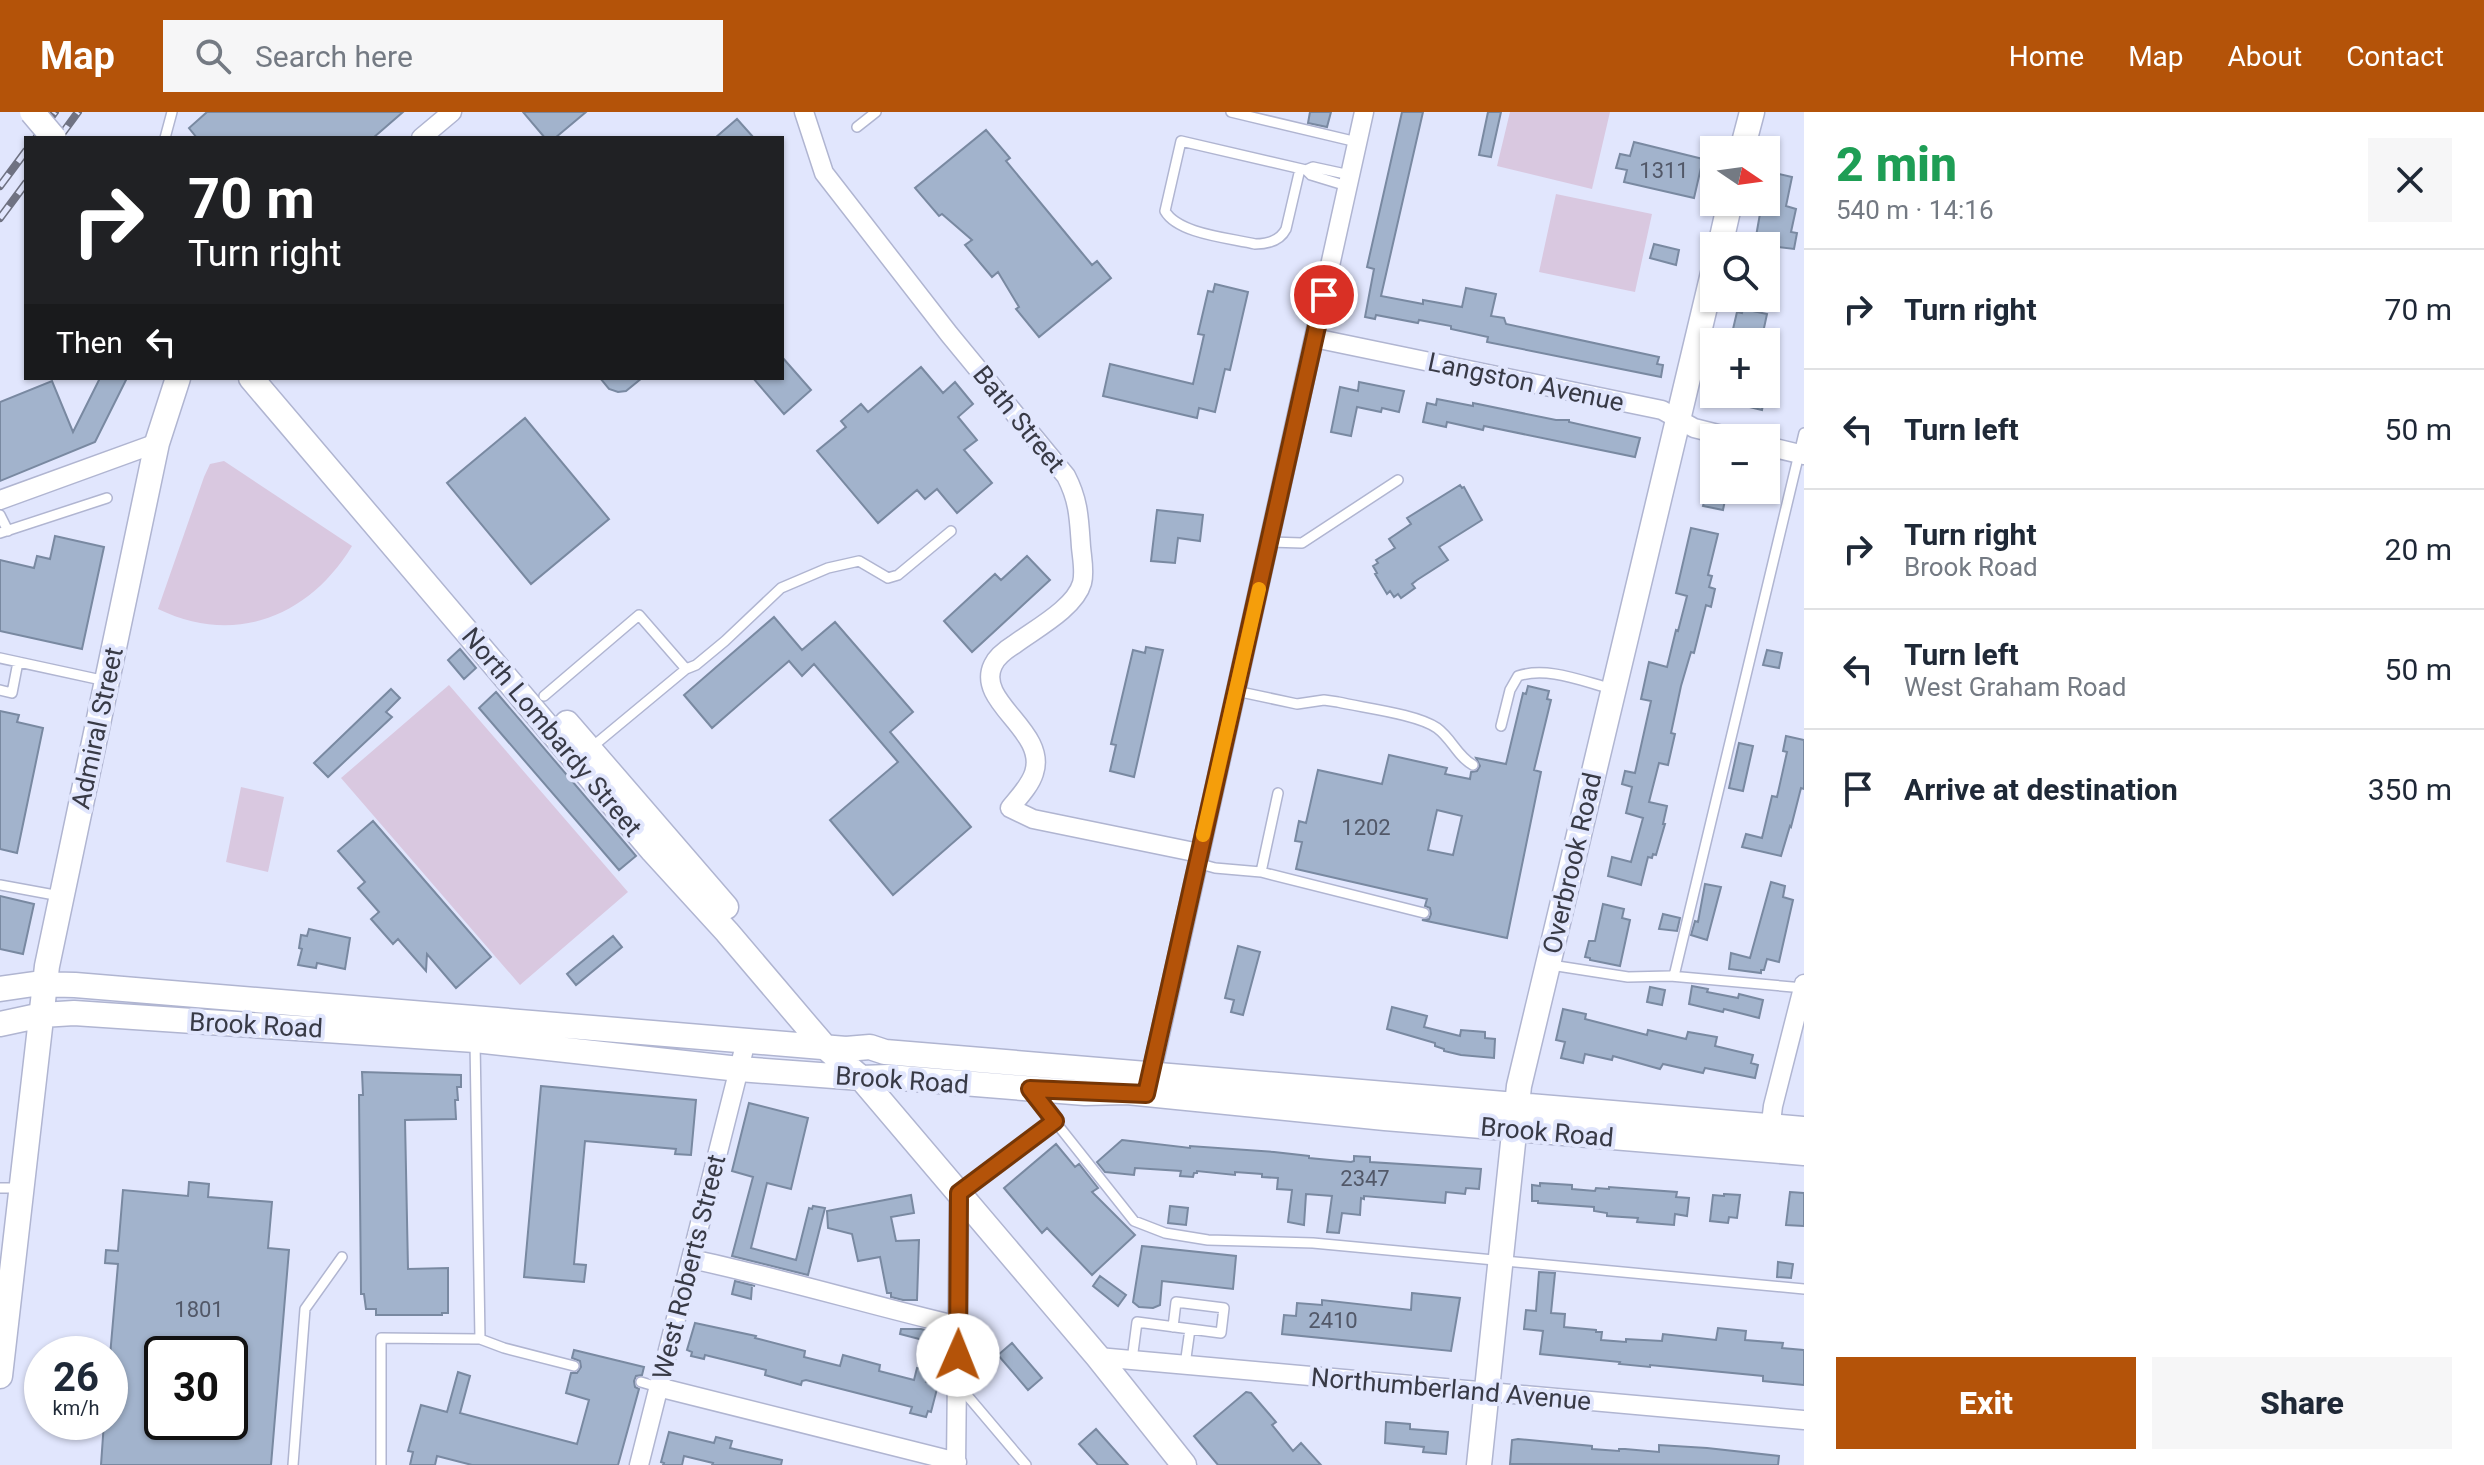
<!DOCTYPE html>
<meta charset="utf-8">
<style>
body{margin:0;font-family:Roboto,sans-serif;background:#f6f6f7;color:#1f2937;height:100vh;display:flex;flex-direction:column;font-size:30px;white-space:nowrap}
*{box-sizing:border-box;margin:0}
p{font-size:26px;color:#747a83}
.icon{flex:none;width:44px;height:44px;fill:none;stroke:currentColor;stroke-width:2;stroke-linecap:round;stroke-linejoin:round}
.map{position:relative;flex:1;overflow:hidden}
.details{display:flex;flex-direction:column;background:#fff;width:680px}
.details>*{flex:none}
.guide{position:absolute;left:24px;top:24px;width:760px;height:244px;border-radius:0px;box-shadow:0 2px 6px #0004;background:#202124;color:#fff;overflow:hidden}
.needle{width:52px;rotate:103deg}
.buttons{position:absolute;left:1700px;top:24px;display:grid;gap:16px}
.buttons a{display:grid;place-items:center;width:80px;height:80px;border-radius:0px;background:#fff;box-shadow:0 2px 6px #0004;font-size:40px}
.speed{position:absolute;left:24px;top:1224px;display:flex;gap:16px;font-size:40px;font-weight:700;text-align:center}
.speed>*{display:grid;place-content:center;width:104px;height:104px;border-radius:50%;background:#fff;box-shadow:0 2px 6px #0004;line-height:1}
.speed small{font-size:20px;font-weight:400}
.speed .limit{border:4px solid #111;border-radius:12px;background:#fff;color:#111}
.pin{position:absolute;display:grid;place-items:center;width:68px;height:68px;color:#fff;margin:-34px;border:4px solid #fff;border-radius:50%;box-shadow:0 2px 8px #0007}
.me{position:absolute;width:88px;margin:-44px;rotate:1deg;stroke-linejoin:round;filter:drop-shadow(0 0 6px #0008)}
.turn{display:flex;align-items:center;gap:28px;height:168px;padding:0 32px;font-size:36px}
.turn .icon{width:104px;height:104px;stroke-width:2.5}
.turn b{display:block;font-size:56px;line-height:68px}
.then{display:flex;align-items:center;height:76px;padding:0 32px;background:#0003;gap:16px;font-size:30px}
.round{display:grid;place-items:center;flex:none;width:84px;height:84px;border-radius:0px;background:#f6f6f7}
.headline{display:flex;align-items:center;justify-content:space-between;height:136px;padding:0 32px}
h1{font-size:48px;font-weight:800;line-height:60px;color:#1e9e55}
.action{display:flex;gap:16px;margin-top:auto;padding:16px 32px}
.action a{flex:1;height:92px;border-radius:0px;background:#b45309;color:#fff;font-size:32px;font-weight:800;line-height:92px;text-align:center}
.action a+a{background:#f6f6f7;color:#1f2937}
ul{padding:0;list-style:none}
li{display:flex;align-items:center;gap:24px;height:120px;padding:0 32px;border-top:2px solid #e0e1e3}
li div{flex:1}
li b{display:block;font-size:30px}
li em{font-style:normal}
header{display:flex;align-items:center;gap:48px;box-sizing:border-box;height:112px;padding:0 40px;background:#b45309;color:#fff}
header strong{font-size:38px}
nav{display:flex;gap:44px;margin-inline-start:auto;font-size:28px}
.search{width:560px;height:72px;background:#f6f6f7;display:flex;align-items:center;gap:20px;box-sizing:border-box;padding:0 28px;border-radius:0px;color:#747a83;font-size:30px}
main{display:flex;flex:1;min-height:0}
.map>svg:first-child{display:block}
.green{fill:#d9c8e0}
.building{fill:#a2b3cc;stroke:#7989a1;stroke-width:2;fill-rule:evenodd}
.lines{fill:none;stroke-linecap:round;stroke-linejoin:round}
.lane-casing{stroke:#b0b5d1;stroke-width:12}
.street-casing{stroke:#b0b5d1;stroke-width:21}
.secondary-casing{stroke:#b0b5d1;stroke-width:27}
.lane{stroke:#fff;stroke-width:9}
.street{stroke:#fff;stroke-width:18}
.secondary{stroke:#fff;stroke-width:24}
.rail-casing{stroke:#6f7282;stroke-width:8}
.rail{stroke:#e1e6fd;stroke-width:5;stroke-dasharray:15;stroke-linecap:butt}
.secondary-bridge-casing{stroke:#b0b5d1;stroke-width:27;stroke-linecap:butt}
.secondary-bridge{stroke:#fff;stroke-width:24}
.route-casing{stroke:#753606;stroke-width:20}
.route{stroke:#b45309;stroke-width:14}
.slow{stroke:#f59e0b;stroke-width:14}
.labels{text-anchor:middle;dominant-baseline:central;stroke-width:8;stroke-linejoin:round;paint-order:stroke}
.number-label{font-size:22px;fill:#525868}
.street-label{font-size:26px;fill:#383a46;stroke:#e1e6fd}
</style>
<header>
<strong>Map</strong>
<div class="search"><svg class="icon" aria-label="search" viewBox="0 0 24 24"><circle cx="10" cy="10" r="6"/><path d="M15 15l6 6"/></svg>Search here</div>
<nav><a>Home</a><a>Map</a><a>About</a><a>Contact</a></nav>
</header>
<main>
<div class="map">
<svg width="1804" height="1353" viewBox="0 0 1804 1353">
<rect width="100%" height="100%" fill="#e1e6fd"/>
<path class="green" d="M1510,0H1610L1592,77L1497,54Z
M1556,82L1652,102L1635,180L1539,160Z
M224,349L352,434C309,505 235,534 158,497L204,365L210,352Z
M449,573L628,780L520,873L341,666Z
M241,675L284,685L268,760L226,750Z"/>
<path class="building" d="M207,0H403L373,26H197L189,16Z
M523,0H586L555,26H545Z
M1310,0H1331L1327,15L1308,11Z
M1402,0H1423L1381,184L1423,192V188L1462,195L1466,176L1496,182L1491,204L1504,206L1506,212L1659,245L1657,252L1663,253L1661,265L1487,230L1488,225L1451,217V214L1419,208L1418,211L1376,203L1375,207L1365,205L1374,157L1367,155Z
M1488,0H1501L1491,45L1479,43Z
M737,7L754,26H715Z
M986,18L1010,46L1006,49L1082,141L1092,153L1097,149L1111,166L1039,225L1016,197L1019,195L998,160L992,165L965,133L972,128L942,102L939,104L915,76Z
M1634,30L1703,47L1694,86L1624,70L1627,58L1616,56L1620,42L1630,44Z
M1775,61L1792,65L1786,94L1796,97L1791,120L1797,121L1794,137L1778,135L1771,164H1766V133L1755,130L1761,96L1766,97L1768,94Z
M1654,132L1679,138L1676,153L1650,146Z
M1215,172L1248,180L1230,258L1225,257L1215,300L1199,296L1197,306L1103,284L1110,252L1193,272L1204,223L1198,222L1208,179L1213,180Z
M1743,197L1767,202L1761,230H1730L1737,200L1742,201Z
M782,245L811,278L784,302L753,266H782Z
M921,255L943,281L955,270L973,292L958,305L977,328L964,338L992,371L957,401L937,377L925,387L917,378L878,411L817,339L846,315L841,309L861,292L868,300Z
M100,266H127L95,330L0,369V290L52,269L73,320Z
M600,266H642L626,279L618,280L609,277Z
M1359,270L1404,279L1399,300L1382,296L1381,300L1357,295L1351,324L1331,320L1340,275L1358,279Z
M1717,282H1765L1762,298L1716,287Z
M1437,287L1473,294V291L1556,308H1569V310L1640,326L1635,345L1484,314L1483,318L1447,310L1446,315L1423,310L1427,291L1436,293Z
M525,306L609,407L531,472L447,371Z
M1460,373L1462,376L1464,375L1482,408L1439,435L1448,448L1417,468L1412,472L1415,476L1401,486L1398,482L1394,485L1390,479L1387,482L1375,462L1377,461L1373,454L1378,451L1376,448L1395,436L1389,427L1411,412L1407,406Z
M1707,378H1727L1723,398L1703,394Z
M1157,398L1203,403L1200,429L1178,426L1175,451L1151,449Z
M1691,416L1718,422L1708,463L1712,464L1709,475L1715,477L1711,495L1706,493L1694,541L1691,540L1681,574L1671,621L1675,622L1668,653L1659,651L1649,690L1667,694L1663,712H1665L1656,743L1653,742L1652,746L1648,745L1641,773L1608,764L1612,745L1631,750L1643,706L1626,701L1632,675L1622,672L1625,659L1635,661L1651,589L1641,587L1649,550L1667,555L1676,518L1678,519L1687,484L1676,481Z
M55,424L104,435L82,537L0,519V448L34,456L37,444L50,447Z
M1027,444L1050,468L972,540L944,509L995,462L1001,468Z
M774,505L802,538L835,510L913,600L890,620L971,715L893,783L830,708L898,650L814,552L802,564L789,549L712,616L684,583Z
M1146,535L1163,538L1134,665L1110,659L1116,633L1111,632L1133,538L1145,541Z
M460,537L476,556L464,567L448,548Z
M1767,538L1782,541L1779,556L1763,553Z
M1528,574L1549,579L1547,587L1551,588L1534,658L1541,660L1507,826L1422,808L1429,807L1431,802L1430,796L1425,794L1427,787L1296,757L1302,730L1295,729L1299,709L1306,711L1318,658L1382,672L1389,643L1447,656L1445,662L1470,667L1471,660L1477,659L1480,654L1476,646L1506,652L1523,581L1526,582ZM1437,698L1462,704L1453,743L1428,738Z
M391,577L400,586L386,600L392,605L328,665L314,651Z
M496,580L636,744L619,758L479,596Z
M0,599L19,603L17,610L43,616L17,741L0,737Z
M1786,624L1804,628V677L1801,676L1791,715L1790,714L1781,744L1742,735L1746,722L1762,726L1772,684L1777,685L1787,640L1783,639Z
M1739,631L1753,634L1743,679L1729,676Z
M373,709L491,845L456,876L427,842L426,859L398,827L393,832L371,807L379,800L358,776L365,770L338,739Z
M1771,770L1785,774L1783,785L1793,788L1779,850L1767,847L1764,858H1761V861L1729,857L1731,841L1750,846Z
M1705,772L1721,775L1707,828L1691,823L1695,809L1698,810Z
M0,784L34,792L23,842L0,837Z
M1603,792L1624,797L1622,806L1630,808L1620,854L1590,848V846L1585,845L1589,829H1595Z
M1663,802L1680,806L1677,819L1659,817Z
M309,817L350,826L345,857L317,851L316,856L298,853L302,837L299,836L301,823L307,824Z
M613,824L622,835L576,873L567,862Z
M1238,834L1260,840L1243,903L1231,900L1234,888L1225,886Z
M1692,874L1708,877L1707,880L1738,886L1739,882L1763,888L1759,906L1724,897L1723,900L1689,892Z
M1650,875L1665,878L1662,893L1647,890Z
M1392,895L1427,904L1424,915L1460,924L1461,918L1485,920V926L1495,927L1494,946L1461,943L1444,939V937L1435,934V931L1387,917Z
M1563,897L1586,902L1585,907L1647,923L1648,918L1686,927L1688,920L1717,925L1715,934L1753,943L1751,951L1758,953L1755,966L1705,956L1703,961L1663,952L1660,957L1613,944L1612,948L1585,942L1583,951L1561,946L1565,930L1556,928Z
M362,960L461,963V975H457L458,988H455L456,1007L405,1008L408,1157L448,1156V1201H442V1203H376V1197H366L364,1182H361L359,983H363Z
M541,974L696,988L691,1043L675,1042L676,1037L585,1029L574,1152L586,1153L584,1170L524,1165Z
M749,991L808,1006L791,1077L767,1071L751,1136L796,1148L809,1096L812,1097L813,1094L825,1096L808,1163L732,1144L753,1065L732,1059Z
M1122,1028L1190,1036V1034L1274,1040L1309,1044V1046L1351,1050L1354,1049V1044L1370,1045V1050L1481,1057L1479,1077L1466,1076L1465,1082L1446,1080L1445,1091L1364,1084V1087L1361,1086L1360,1103L1342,1101L1339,1121L1327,1120L1332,1084L1306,1082L1304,1113L1288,1110L1292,1078L1277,1077L1278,1066L1262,1065V1062L1235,1060V1063L1197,1059V1061H1194L1193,1065L1180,1064L1181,1059L1135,1056L1134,1063L1105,1060L1097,1050Z
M1056,1032L1075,1055L1079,1052L1098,1076L1092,1080L1135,1123L1092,1163L1047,1116L1042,1121L1004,1076Z
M189,1070L209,1072L208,1085L272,1090L268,1136L289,1138L271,1353H101L104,1310H110V1244L118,1152L105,1151L106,1138L118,1139L123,1078L188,1084ZM162,1242H230V1310H162Z
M1540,1071L1572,1073V1077L1595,1079L1596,1076L1609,1077V1075L1677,1080L1676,1085L1689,1086L1687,1104L1675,1102L1674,1113L1637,1110L1638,1106L1607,1104V1101L1594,1099V1095L1538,1091V1089H1532V1073L1540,1074Z
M1790,1080L1804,1081V1114L1786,1113Z
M1724,1082L1740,1083L1737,1106L1729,1105L1728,1111L1710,1109L1713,1083L1724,1084Z
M911,1083L914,1101L891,1105L896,1129L919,1128L917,1188H903L891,1185V1181H887L880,1145L858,1149L852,1122L828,1116L827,1099Z
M1170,1094L1188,1096L1186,1113L1168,1111Z
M1142,1134L1236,1144L1233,1177L1162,1169L1160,1193L1153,1196L1139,1195L1133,1190Z
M1778,1150L1793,1152L1791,1166L1777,1165Z
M1539,1160L1555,1161L1551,1201L1565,1202L1564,1215L1596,1218V1220H1602L1601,1228L1626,1230V1227L1662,1229L1663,1222L1716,1228L1718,1216L1746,1219L1745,1228L1783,1231L1782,1236L1804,1238V1273L1763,1269V1264L1650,1253V1255L1619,1252L1620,1250L1540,1242L1543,1219L1524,1217L1526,1198L1536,1199Z
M1100,1164L1126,1183L1118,1194L1093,1174Z
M735,1169L755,1174H752L751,1187L732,1182Z
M1412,1181L1460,1186L1451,1239L1282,1222L1284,1203L1296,1204L1297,1191L1322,1193V1188L1411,1198Z
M695,1211L756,1224L755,1226L805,1239L804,1245L840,1254L843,1243L880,1253L879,1259L914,1268L917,1256L929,1259L926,1270L938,1273L931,1300L928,1299L926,1305L910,1301L912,1295L806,1268L802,1269L801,1273L765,1263L766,1258L705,1243L704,1247L691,1244L692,1240L687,1238Z
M901,1217H921L941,1222V1232L927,1233V1229L900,1222Z
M1012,1231L1042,1266L1028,1278L998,1243Z
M574,1238L644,1255L642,1263L636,1264L634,1269L635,1275L639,1277L618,1353H472L437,1344L435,1353H410L413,1340L408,1339L421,1293L447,1300L458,1260L470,1264L460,1301L577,1332L589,1288L566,1281L571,1261H577L581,1255L580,1249L572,1246Z
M1246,1280L1251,1281L1276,1310L1272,1313L1293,1339L1301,1331L1321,1353H1218L1194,1324Z
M1386,1310L1410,1312V1317L1448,1320L1446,1342L1423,1340L1424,1335L1385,1331Z
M1096,1317L1128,1353H1098L1079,1332Z
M669,1320L714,1331L716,1325L732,1329L730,1336L782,1348L781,1353H712L713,1351L684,1344L682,1353H663L664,1351L661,1350Z
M1518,1327L1592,1334V1337L1619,1339V1337H1625L1659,1340V1333L1707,1336L1779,1344L1778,1353L1510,1352L1512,1328Z"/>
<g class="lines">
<defs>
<path id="lane" d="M1231,0L1357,30
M857,15L876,0
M165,26L172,0
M1300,57L1286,117C1280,129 1268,132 1255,132C1230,126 1178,122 1165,99L1181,29L1306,58L1311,63L1347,74
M1306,58L1313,55L1350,63
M0,403L8,419
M0,421L107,386
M1269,430L1302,431L1398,368
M0,546L106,569
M0,578L12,581L18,550
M1236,579L1297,592L1324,588L1338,590C1364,596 1417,602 1437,616C1452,627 1457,644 1473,653
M544,584L639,503L686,557
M1501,614L1510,578L1518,564C1548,554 1584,570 1613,577
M592,635L686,557L696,553L725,529L781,476L828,456L859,449L888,466L898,463L951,419
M1197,751L1215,756L1261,760L1278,681
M1261,760L1424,801
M0,773L60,784
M1551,853L1628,865L1670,864L1804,876
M1674,864L1804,321
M1034,983L1134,1109L1165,1121L1208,1128L1313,1131L1804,1177
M0,1076H21
M959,1081L1055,1009
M480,1227L504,1236L574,1254
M1132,1248L1137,1210L1221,1221L1224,1196L1176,1190L1173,1215
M1185,1253L1190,1217
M641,1270L658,1275
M960,1275L1026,1353
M293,1353L305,1197L342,1145
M381,1353V1226L480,1227L475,930"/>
<path id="street" d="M804,0L824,61L949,222L1066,364C1079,389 1079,407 1081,435C1082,446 1085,460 1082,471C1075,496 1035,517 1015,532C1007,537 997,544 993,553C975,590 1048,619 1034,661C1030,674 1018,686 1010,696L1033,707L1199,741
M421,26L452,0
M1314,226L1662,298L1694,316L1734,326
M1766,334L1804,343
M0,388L157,331
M1149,972L1364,0
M1769,1027L1773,994L1804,872
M691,1147C781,1166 869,1193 959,1214
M1098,1245L1804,1308
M658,1275L957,1350
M639,1353L746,929
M956,1353L959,1081"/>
<path id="secondary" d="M1742,38L1752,0
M1720,134L1730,90
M251,266L653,739L727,820L806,913L825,935L861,966L1098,1245L1184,1353
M567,611L726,795
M0,877L34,872L75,873L846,937L870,935L885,940L1804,1017
M0,912L42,903L74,901L475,928L739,957L861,966L889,965L1085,981L1127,980L1385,1006L1804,1041
M0,1264L47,854L157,331L178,266
M1479,1353L1519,974L1714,157"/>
</defs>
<use href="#lane" class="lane-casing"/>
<use href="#street" class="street-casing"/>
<use href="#secondary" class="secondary-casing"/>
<use href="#lane" class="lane"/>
<use href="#street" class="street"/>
<use href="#secondary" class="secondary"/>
<defs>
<path id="rail" d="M36,26L55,0
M59,26L78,0
M0,74L26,39
M0,106L26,71"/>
</defs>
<use href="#rail" class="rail-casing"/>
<use href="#rail" class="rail"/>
<defs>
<path id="secondary-bridge" d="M32,0L54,26"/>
</defs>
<use href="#secondary-bridge" class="secondary-bridge-casing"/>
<use href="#secondary-bridge" class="secondary-bridge"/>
</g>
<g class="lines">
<defs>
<path id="route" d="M958,1243L959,1081L1055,1009L1030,977L1146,982L1324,183"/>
</defs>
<use href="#route" class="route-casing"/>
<use href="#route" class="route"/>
<path class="slow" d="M1203,723L1259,477"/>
</g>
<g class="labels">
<g class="number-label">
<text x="1664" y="58">1311</text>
<text x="1366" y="715">1202</text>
<text x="1365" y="1066">2347</text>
<text x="199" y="1197">1801</text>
<text x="1333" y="1208">2410</text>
</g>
<g class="street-label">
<text transform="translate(1526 270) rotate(12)">Langston Avenue</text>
<text transform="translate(1019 307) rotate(51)">Bath Street</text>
<text transform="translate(97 616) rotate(-78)">Admiral Street</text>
<text transform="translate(552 620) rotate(50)">North Lombardy Street</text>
<text transform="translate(1572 751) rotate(-77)">Overbrook Road</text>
<text transform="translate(256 913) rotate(3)">Brook Road</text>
<text transform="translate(902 968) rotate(4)">Brook Road</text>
<text transform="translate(1547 1020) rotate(5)">Brook Road</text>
<text transform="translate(689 1155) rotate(-76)">West Roberts Street</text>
<text transform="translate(1451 1277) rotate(5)">Northumberland Avenue</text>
</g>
</g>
</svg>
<div class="buttons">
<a><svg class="needle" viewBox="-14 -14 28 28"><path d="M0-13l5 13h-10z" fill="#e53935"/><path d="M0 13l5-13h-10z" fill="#747a83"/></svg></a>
<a><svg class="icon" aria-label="search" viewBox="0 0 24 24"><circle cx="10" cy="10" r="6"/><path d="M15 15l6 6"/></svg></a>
<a>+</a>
<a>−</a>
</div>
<div class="speed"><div>26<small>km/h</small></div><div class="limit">30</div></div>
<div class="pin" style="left:1324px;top:183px;background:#d93025"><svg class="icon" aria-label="arrive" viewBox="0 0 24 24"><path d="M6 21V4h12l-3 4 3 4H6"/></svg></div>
<svg class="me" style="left:958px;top:1243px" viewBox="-20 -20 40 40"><circle r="19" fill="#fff"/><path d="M0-13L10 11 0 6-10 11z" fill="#b45309"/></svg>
<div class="guide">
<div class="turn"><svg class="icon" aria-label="right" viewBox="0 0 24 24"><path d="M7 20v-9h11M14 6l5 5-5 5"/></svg><div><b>70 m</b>Turn right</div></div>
<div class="then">Then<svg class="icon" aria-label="left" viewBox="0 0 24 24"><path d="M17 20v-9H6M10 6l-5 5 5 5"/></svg></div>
</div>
</div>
<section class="details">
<div class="headline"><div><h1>2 min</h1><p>540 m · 14:16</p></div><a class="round"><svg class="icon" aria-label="close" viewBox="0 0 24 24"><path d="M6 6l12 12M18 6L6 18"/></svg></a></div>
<ul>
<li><svg class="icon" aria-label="right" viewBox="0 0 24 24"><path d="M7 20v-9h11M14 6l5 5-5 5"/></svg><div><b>Turn right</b></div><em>70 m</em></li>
<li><svg class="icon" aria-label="left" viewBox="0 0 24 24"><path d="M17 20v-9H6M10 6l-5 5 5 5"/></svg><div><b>Turn left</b></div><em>50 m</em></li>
<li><svg class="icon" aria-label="right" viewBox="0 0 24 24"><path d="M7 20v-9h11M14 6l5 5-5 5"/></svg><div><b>Turn right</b><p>Brook Road</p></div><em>20 m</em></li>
<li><svg class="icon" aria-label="left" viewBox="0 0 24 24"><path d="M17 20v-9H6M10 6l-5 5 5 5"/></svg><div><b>Turn left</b><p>West Graham Road</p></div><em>50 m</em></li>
<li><svg class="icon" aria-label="arrive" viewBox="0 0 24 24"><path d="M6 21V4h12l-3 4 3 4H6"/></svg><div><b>Arrive at destination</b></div><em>350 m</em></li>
</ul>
<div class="action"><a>Exit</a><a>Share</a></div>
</section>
</main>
